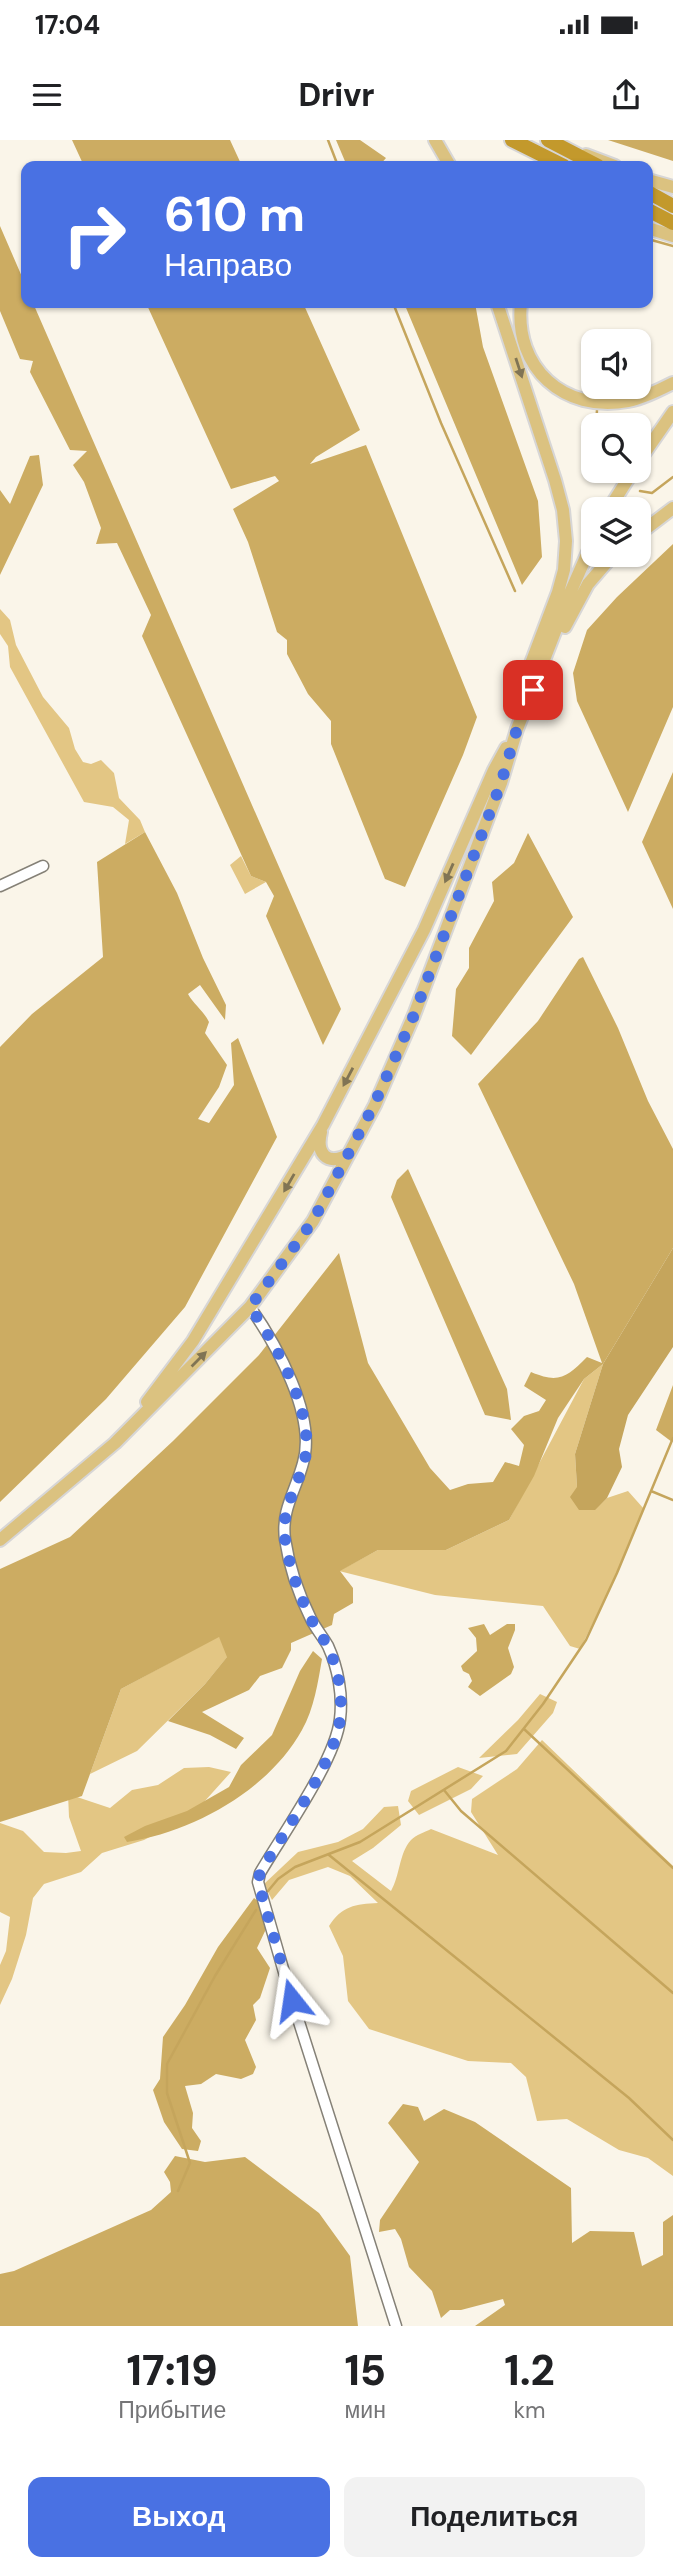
<!DOCTYPE html>
<html lang="ru">
<meta charset="utf-8">
<style>
body{margin:0;font-family:"DM Sans",sans-serif;background:#f2f2f2;color:#202124;height:100vh;display:flex;flex-direction:column;font-size:26px;white-space:nowrap}
*{box-sizing:border-box;margin:0}
p{font-size:23px;color:#757577}
.icon{flex:none;width:38px;height:38px;fill:none;stroke:currentColor;stroke-width:2;stroke-linecap:round;stroke-linejoin:round}
.map{position:relative;height:2186px;overflow:hidden}
.side{display:flex;flex-direction:column;background:#fff;flex:1}
.side>*{flex:none}
.top-card{position:absolute;left:21px;top:21px;width:632px;height:147px;border-radius:14px;box-shadow:0 2px 5px #0004;background:#4971e3;color:#fff;overflow:hidden}
.buttons{position:absolute;left:581px;top:189px;display:grid;gap:14px}
.buttons a{display:grid;place-items:center;width:70px;height:70px;border-radius:14px;background:#fff;box-shadow:0 2px 5px #0004;font-size:35px}
.pin{position:absolute;display:grid;place-items:center;width:60px;height:60px;color:#fff;margin:-30px;border-radius:14px;box-shadow:0 4px 10px #0006}
.me{position:absolute;width:77px;margin:-38px;rotate:345deg;stroke-linejoin:round;filter:drop-shadow(0 0 5px #0008)}
.turn{display:flex;align-items:center;gap:24px;height:147px;padding:0 28px;font-size:32px}
.turn .icon{width:91px;height:91px;stroke-width:2.5}
.turn b{display:block;font-size:49px;line-height:60px}
.eta{display:flex;justify-content:space-evenly;align-items:center;height:119px;text-align:center}
.eta b{font-size:42px;font-weight:800;line-height:49px}
.cta{display:flex;gap:14px;margin-top:auto;padding:14px 28px}
.cta a{flex:1;height:80px;border-radius:14px;background:#4971e3;color:#fff;font-size:28px;font-weight:800;line-height:80px;text-align:center}
.cta a+a{background:#f2f2f2;color:#202124}
.status{display:flex;justify-content:space-between;align-items:center;height:49px;padding:0 35px;background:#fff;direction:ltr}
.status svg{height:19px;fill:currentColor}
header{display:flex;justify-content:space-between;align-items:center;height:91px;padding:0 28px;background:#fff;font-size:32px;font-weight:800}
.map>svg:first-child{display:block}
.green{fill:#e3c684}
.forest{fill:#ccac62}
.water{fill:#c5a55c}
.lines{fill:none;stroke-linecap:round;stroke-linejoin:round}
.stream{stroke:#c5a55c;stroke-width:2.5}
.minor-casing{stroke:#858177;stroke-width:13}
.major-casing{stroke:#d7d6d6;stroke-width:16}
.highway-casing{stroke:#d7d6d6;stroke-width:18}
.minor{stroke:#fff;stroke-width:10}
.major{stroke:#dbc280;stroke-width:12}
.highway{stroke:#c3992c;stroke-width:14}
.oneway{fill:#807454}
.route{stroke:#4971e3;stroke-width:12;stroke-dasharray:0 21.6}
</style>
<div class="status"><b>17:04</b><svg viewBox="0 0 49 12"><path d="M0 12V9h3v3zM5 12V6h3v6zM10 12V3h3v9zM15 12V0h3v12zM26 1h20v11H26zM47 4h2v5h-2z"/></svg></div>
<header><svg class="icon" aria-label="menu" viewBox="0 0 24 24"><path d="M4 6h16M4 12h16M4 18h16"/></svg>Drivr<svg class="icon" aria-label="share" viewBox="0 0 24 24"><path d="M12 15V3M7 8l5-5 5 5M5 13v7h14v-7"/></svg></header>
<div class="map">
<svg width="673" height="2186" viewBox="0 0 673 2186">
<rect width="100%" height="100%" fill="#faf5e9"/>
<path class="green" d="M0,469L10,480L16,505L43,557L69,588L75,609L83,622L91,624L101,620L114,633L119,658L140,680L145,692L125,704L129,680L113,667L84,662L10,527L8,506L0,494Z
M241,716L251,736L266,742L245,754L230,725Z
M603,1224L575,1314L577,1347L594,1370L607,1358L628,1351L644,1369L613,1443L580,1509L570,1506L543,1466L435,1455L339,1431L378,1410H446L509,1380L584,1239Z
M219,1496L228,1516L205,1544L137,1611L90,1634L121,1549Z
M540,1554L557,1562L553,1573L517,1614L479,1618L518,1580Z
M542,1600L673,1726V2036L648,2018L619,2010L567,1979L537,1981L526,1937L511,1923L468,1921L369,1889L348,1861L343,1816L329,1786C342,1766 355,1764 378,1763L350,1736L328,1727L289,1740L272,1760L264,1744L298,1712L338,1702L363,1689L384,1667L398,1666L401,1685L373,1708L352,1721L391,1751C400,1736 399,1713 411,1700C416,1695 425,1692 431,1689L498,1715L471,1672L472,1659L517,1629Z
M209,1627L231,1632L204,1662L175,1684L144,1700L102,1713L81,1732L44,1744L33,1758L26,1795L12,1839L0,1865V1825L6,1811L10,1777L0,1772V1683L23,1691L44,1712L66,1713L81,1711L69,1677L68,1654L110,1668L132,1650L158,1645L184,1628Z
M458,1627L483,1636L471,1649L419,1675L408,1661L411,1651Z"/>
<path class="forest" d="M72,0H230L242,26H84Z
M336,0H360L386,18L379,26H347Z
M608,0H673V21Z
M0,86L26,146V163H33L341,869L323,905L266,776L274,756L266,742L251,736L142,496L151,475L117,403L96,404L101,388L84,342L73,325L87,311L70,310L30,232L33,221L20,219L0,171Z
M146,163H303L360,290L316,317L310,324L366,305L477,577L463,615L405,747L385,739L331,604V581L308,554L287,514V500L277,492L248,402L233,369L279,341L275,336L231,349Z
M404,163H475L483,207L538,361L542,417L522,445Z
M39,315L43,345L0,435V350L10,364L30,316Z
M673,404V567L628,672L577,561L573,533L587,490L617,457Z
M673,632V769L642,702Z
M145,692L177,753L203,818L226,865L225,880L200,845L188,854C194,865 204,871 209,882L205,893L227,925L219,947L198,979L209,983L234,945L231,903L238,898L277,997L185,1167L106,1259L0,1362V907L32,874L103,817L97,722Z
M528,693L573,777L471,915L452,896L456,849L469,828V808L494,761L492,742L514,723Z
M583,817L618,888L648,961L673,1009V1108L603,1224L584,1239L558,1278L534,1336L509,1380L446,1410H378L340,1431L353,1448V1463L334,1474L332,1485L291,1503V1510L282,1528L260,1536L249,1550L202,1572L244,1598L236,1609L210,1595L168,1581L205,1544L227,1517L219,1497L121,1549L82,1656L0,1682V1429L70,1397L173,1301L259,1215L339,1113L368,1223L430,1328L450,1350L468,1344L493,1342L505,1322L519,1326L524,1305L511,1289L524,1276L539,1271L546,1260L524,1246L531,1232C559,1244 567,1237 587,1217L602,1223L574,1144L478,944L538,881L579,819Z
M408,1029L507,1249L511,1280L485,1275L391,1057L397,1040Z
M673,1245V1298L672,1302L656,1290Z
M484,1484L490,1495L507,1484H515V1490L508,1508L514,1527L511,1534L480,1556L468,1547L472,1541L469,1534L463,1531L461,1526L477,1511L476,1498L468,1488Z
M313,1511L322,1519C318,1542 314,1569 302,1590C269,1650 193,1692 127,1702L124,1697L145,1686L187,1671L229,1647L241,1625L272,1595L300,1531Z
M254,1758L259,1762L267,1787L257,1808L270,1828L260,1858L253,1865L256,1880L245,1900L256,1927L253,1934L241,1939L216,1934L201,1944L185,1946L193,1973L192,1988L201,2001L198,2011L182,2009L164,1982L153,1950L160,1939L163,1897L185,1865L218,1807Z
M403,1964L418,1967L424,1981L444,1969L475,1982L571,2048L572,2103L590,2091L634,2092L642,2126L663,2115V2082L673,2075V2186H475L505,2165L503,2159L461,2170H450L441,2178L432,2151L409,2127L401,2099L395,2089L379,2092L380,2080L419,2022L388,1983Z
M175,2016L205,2022L245,2017L319,2073L350,2116L358,2186H0V2134L14,2131L151,2070L171,2052L170,2042L164,2032Z"/>
<path class="water" d="M673,1108V1207L628,1275L619,1309L622,1327L607,1358L595,1370H579L570,1357L577,1347L575,1314L603,1224Z"/>
<g class="lines">
<path class="stream" d="M328,0L338,26
M648,99L673,106
M393,163L441,283L515,451
M596,285L597,270
M608,331L612,334
M640,351L652,353L673,337
M651,1351L673,1360
M524,1589L673,1728
M444,1650L461,1671L673,1853
M329,1715L629,1958L673,2000
M268,1751L278,1739L295,1727L360,1702L506,1611L543,1564L586,1500L617,1433L673,1298
M178,2051L190,2023L167,1953V1924L215,1836L256,1770"/>
<defs>
<path id="minor" d="M0,746L43,726
M250,1167C276,1204 317,1276 303,1323C296,1350 281,1370 285,1399C289,1426 299,1455 311,1479C316,1489 323,1497 328,1506C338,1528 343,1555 340,1579C336,1620 282,1695 260,1733L258,1742L292,1860L396,2186"/>
<path id="major" d="M435,0L450,26
M586,15L615,26
M648,40L673,47
M648,88L673,96
M497,163L555,340L563,370L566,401L564,430L558,452L530,526L532,546
M521,163C514,228 564,273 628,261C644,258 659,250 673,243
M639,321L673,272
M609,369L633,331
M639,394L673,368
M565,487L588,444L613,415
M321,992C316,1013 326,1026 348,1015
M147,1262L193,1201L323,985L424,790L494,630L506,608
M0,1400L115,1303L250,1167L313,1081L375,965L414,875L501,643L517,589L570,453L593,401"/>
<path id="highway" d="M512,0L564,26
M548,0L598,26
M648,52L673,66
M648,70L673,83"/>
</defs>
<use href="#minor" class="minor-casing"/>
<use href="#major" class="major-casing"/>
<use href="#highway" class="highway-casing"/>
<use href="#minor" class="minor"/>
<use href="#major" class="major"/>
<use href="#highway" class="highway"/>
</g>
<defs><path id="oneway-solid" d="M-6-.8H1V-3.2L6.5 0L1 3.2V.8H-6Z" transform="scale(1.75)"/></defs>
<g class="oneway">
<use href="#oneway-solid" transform="translate(519 228) rotate(72)"/>
<use href="#oneway-solid" transform="translate(449 733) rotate(114)"/>
<use href="#oneway-solid" transform="translate(348 937) rotate(118)"/>
<use href="#oneway-solid" transform="translate(289 1043) rotate(120)"/>
<use href="#oneway-solid" transform="translate(199 1219) rotate(-45)"/>
</g>
<g class="lines">
<path class="route" d="M292,1860L258,1742L260,1733C282,1695 336,1620 340,1579C343,1555 338,1528 328,1507C323,1497 316,1489 311,1479C299,1455 289,1426 285,1399C281,1370 296,1350 304,1323C317,1277 276,1204 250,1167L313,1081L374,965L414,875L501,643L517,589L533,550"/>
</g>
</svg>
<div class="buttons">
<a><svg class="icon" aria-label="sound" viewBox="0 0 24 24"><path d="M4 9h4l5-4v14l-5-4H4zM17 9q2 3 0 6"/></svg></a>
<a><svg class="icon" aria-label="search" viewBox="0 0 24 24"><circle cx="10" cy="10" r="6"/><path d="M15 15l6 6"/></svg></a>
<a><svg class="icon" aria-label="layers" viewBox="0 0 24 24"><path d="M12 4l9 5-9 5-9-5zM3 14l9 5 9-5"/></svg></a>
</div>
<div class="pin" style="left:533px;top:550px;background:#d93025"><svg class="icon" aria-label="arrive" viewBox="0 0 24 24"><path d="M6 21V4h12l-3 4 3 4H6"/></svg></div>
<svg class="me" style="left:292px;top:1860px" viewBox="-20 -20 40 40"><path d="M0-17L14 15 0 8-14 15z" fill="#4971e3" stroke="#fff" stroke-width="4"/></svg>
<div class="top-card">
<div class="turn"><svg class="icon" aria-label="right" viewBox="0 0 24 24"><path d="M7 20v-9h11M14 6l5 5-5 5"/></svg><div><b>610 m</b>Направо</div></div>
</div>
</div>
<section class="side">
<div class="eta">
<div><b>17:19</b><p>Прибытие</p></div>
<div><b>15</b><p>мин</p></div>
<div><b>1.2</b><p>km</p></div>
</div>
<div class="cta"><a>Выход</a><a>Поделиться</a></div>
</section>
